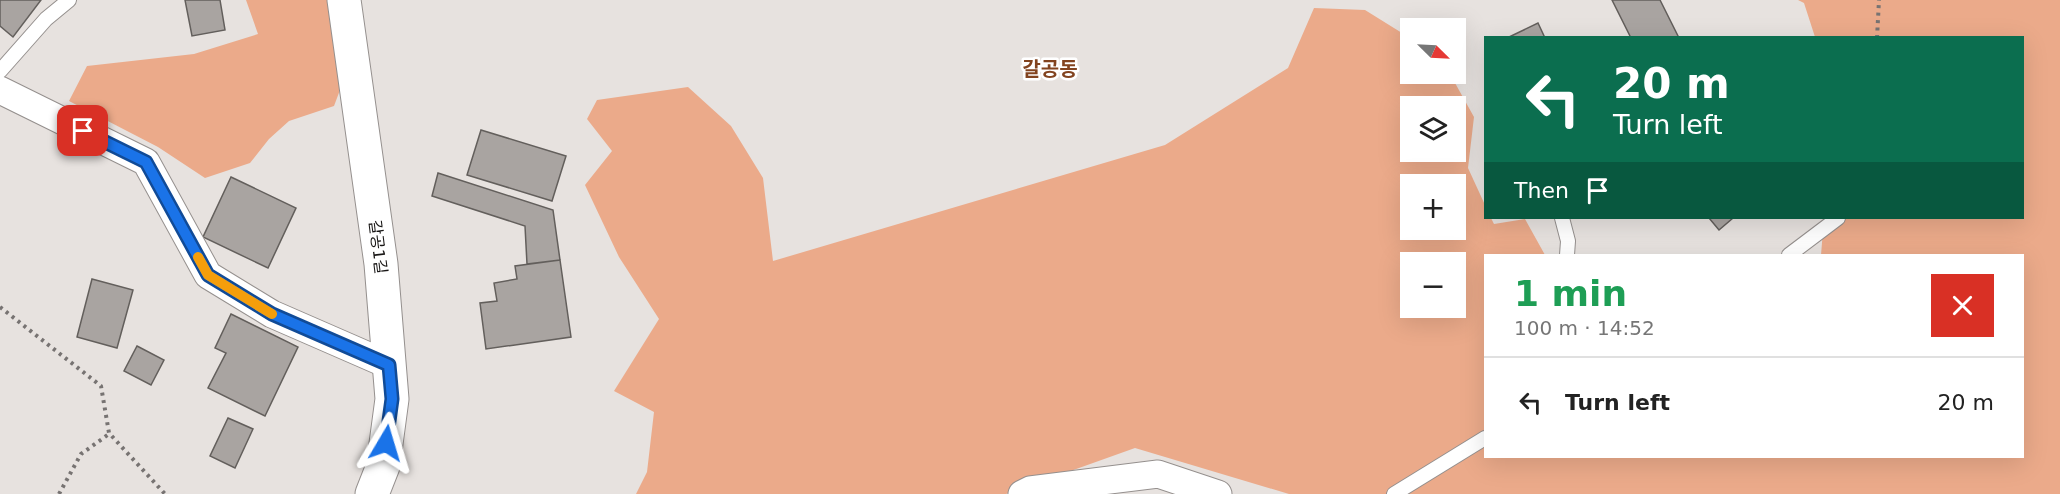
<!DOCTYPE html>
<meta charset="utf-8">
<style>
body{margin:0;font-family:"DejaVu Sans","Noto Sans KR",sans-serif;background:#f2f2f2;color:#222;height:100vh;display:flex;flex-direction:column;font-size:22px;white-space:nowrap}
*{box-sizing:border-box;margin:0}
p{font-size:20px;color:#767676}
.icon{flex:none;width:33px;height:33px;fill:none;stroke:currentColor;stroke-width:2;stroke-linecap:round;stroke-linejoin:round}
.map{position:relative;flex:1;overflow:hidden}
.sheet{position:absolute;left:1484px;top:254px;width:540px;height:204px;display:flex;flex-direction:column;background:#fff;border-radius:0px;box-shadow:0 6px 24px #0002}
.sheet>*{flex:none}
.guide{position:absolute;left:1484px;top:36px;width:540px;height:183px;border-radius:0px;box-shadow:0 6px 24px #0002;background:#0b6e4f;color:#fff;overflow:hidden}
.needle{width:39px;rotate:114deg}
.buttons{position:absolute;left:1400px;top:18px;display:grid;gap:12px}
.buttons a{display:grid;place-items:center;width:66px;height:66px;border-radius:0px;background:#fff;box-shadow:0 6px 24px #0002;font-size:30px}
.pin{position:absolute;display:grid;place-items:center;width:51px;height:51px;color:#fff;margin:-26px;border-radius:12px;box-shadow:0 3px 9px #0006}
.me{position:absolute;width:66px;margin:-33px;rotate:7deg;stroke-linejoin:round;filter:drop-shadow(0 0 4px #0008)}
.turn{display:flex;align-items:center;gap:21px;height:126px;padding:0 30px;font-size:27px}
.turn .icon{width:78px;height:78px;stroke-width:2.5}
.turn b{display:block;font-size:42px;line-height:51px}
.then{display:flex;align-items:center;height:57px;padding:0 30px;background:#0003;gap:12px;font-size:22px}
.round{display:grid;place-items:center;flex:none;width:63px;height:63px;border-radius:0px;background:#f2f2f2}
.overview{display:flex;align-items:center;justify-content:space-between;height:102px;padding:0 30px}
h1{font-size:36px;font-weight:700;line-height:45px;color:#1e9e55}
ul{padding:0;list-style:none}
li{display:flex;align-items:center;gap:18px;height:90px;padding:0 30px;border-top:2px solid #e0e0e0}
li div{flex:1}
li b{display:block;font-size:22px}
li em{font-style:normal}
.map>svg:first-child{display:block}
.green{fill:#ebaa8a;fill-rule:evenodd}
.building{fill:#a9a4a1;stroke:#635f5c;stroke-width:1.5}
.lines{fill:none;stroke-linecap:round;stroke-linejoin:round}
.lane-casing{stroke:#95908e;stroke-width:16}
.street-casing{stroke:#95908e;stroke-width:29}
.secondary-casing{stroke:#95908e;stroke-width:35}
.path{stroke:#777372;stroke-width:4;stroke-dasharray:3 4.5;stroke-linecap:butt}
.lane{stroke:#fff;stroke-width:14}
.street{stroke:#fff;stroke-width:27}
.secondary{stroke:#fff;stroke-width:33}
.route-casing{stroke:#114b97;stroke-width:15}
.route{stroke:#1a73e8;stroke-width:10}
.slow{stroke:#f59e0b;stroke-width:10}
.labels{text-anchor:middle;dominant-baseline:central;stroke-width:5;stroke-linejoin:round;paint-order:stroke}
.street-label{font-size:16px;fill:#181615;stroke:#fff}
.quarter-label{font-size:20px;font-weight:bold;fill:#82431f;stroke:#fff}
</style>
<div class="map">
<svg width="2060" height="494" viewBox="0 0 2060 494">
<rect width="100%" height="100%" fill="#e7e2df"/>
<path class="green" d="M246,0H336L349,66L334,106L289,121L269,139L250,163L205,178L158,147L69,101L87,66L194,54L258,34Z
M1798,0H2060V494H1289L1135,448L1006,494H636L647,472L654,412L614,391L659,319L619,257L585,185L612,151L587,119L597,100L688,87L731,126L763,178L773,261L1165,145L1288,68L1314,8L1365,10L1410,38V74H1450L1474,117L1468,168L1485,205V218H1491L1494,224L1525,219L1545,255H1485V456H2022V255H1821L1824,218H2022V38L1815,37L1804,3ZM1410,106H1455V152H1410ZM1410,184H1455V230H1410ZM1410,262H1455V308H1410Z"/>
<path class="building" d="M0,0H41L13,37L0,26Z
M185,0H220L225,30L192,36Z
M1612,0H1660L1679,38H1631Z
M1538,23L1545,38H1509V37Z
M481,130L566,156L552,201L467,175Z
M438,173L553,210L560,260L527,264L525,226L432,196Z
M231,177L296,208L268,268L203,237Z
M1709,218H1733L1719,230Z
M560,260L571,337L486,349L480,303L497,301L494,283L517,279L515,266Z
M92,279L133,290L117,348L77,337Z
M231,314L298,347L265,416L208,388L226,353L215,348Z
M137,346L164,360L151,385L124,371Z
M228,418L253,429L235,468L210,456Z"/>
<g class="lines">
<defs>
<path id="lane" d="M0,71L46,19L69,0
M1562,218L1568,241L1567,255
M1789,255L1838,218
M1394,494L1485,438"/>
<path id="street" d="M0,90L146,162L208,275L272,314L389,365
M1022,494L1030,490L1158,474L1218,494"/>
<path id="secondary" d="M344,0L381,264L392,399L383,466L372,494"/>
</defs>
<use href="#lane" class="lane-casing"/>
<use href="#street" class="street-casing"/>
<use href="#secondary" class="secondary-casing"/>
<path class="path" d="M1877,38L1879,0
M0,307L101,386L109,433L165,494
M59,494L81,454L109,434"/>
<use href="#lane" class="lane"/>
<use href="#street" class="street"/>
<use href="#secondary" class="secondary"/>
</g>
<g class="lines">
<defs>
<path id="route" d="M83,131L146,162L208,275L272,314L389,365L392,399L386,443"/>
</defs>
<use href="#route" class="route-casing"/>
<use href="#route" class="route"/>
<path class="slow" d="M198,257L208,275L272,314"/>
</g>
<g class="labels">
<g class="street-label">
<text transform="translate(378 247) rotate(83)">갈공1길</text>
</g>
<g class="quarter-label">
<text x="1050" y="69">갈공동</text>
</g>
</g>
</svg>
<div class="buttons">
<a><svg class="needle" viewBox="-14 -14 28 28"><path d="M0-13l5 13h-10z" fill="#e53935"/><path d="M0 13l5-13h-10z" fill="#767676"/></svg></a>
<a><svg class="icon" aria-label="layers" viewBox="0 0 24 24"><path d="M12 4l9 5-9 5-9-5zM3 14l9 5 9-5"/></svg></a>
<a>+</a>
<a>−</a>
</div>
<div class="pin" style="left:83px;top:131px;background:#d93025"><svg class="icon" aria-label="arrive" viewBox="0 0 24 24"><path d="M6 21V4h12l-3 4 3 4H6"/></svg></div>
<svg class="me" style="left:386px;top:443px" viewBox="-20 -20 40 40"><path d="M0-17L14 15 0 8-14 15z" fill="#1a73e8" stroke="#fff" stroke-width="4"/></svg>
<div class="guide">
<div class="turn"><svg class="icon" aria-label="left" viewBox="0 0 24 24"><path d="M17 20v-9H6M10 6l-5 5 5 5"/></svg><div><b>20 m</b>Turn left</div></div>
<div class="then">Then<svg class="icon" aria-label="arrive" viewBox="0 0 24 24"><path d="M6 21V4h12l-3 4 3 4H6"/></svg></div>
</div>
<section class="sheet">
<div class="overview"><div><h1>1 min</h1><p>100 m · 14:52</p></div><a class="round" style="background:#d93025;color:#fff"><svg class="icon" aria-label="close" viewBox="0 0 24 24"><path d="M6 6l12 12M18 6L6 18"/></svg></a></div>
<ul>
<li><svg class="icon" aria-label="left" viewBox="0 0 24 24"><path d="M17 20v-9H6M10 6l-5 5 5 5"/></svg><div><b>Turn left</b></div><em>20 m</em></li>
</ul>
</section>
</div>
